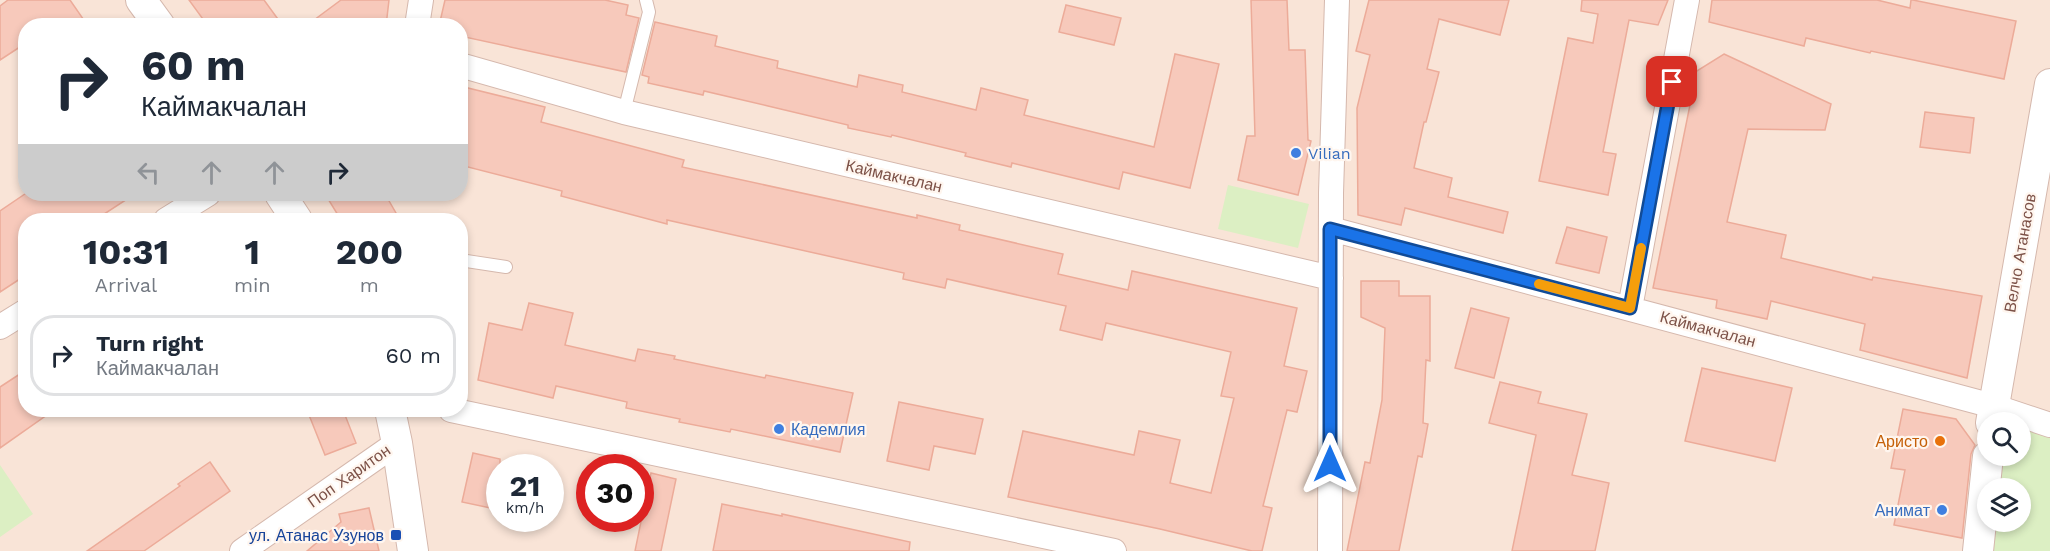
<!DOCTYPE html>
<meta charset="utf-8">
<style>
body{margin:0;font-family:"Work Sans",sans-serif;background:#f2f2f3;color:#1f2937;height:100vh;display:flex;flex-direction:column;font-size:22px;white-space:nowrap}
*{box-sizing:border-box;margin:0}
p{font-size:20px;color:#747a83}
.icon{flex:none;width:33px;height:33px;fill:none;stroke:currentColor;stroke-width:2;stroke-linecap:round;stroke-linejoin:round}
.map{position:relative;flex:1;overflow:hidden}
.panel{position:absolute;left:18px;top:213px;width:450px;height:204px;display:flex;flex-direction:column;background:#fff;border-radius:24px;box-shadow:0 3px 9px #0003}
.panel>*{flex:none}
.top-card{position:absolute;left:18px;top:18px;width:450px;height:183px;border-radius:24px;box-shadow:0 3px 9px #0003;background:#fff;color:#1f2937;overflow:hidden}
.controls{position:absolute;left:1977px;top:412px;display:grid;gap:12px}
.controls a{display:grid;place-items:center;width:54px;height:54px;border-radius:50%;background:#fff;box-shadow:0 3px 9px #0003;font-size:30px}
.speed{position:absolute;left:486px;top:454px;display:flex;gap:12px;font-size:30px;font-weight:700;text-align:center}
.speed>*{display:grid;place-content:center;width:78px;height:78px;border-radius:50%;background:#fff;box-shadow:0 3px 9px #0003;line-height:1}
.speed small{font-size:15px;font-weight:400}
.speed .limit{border:9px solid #d22;background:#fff;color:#111}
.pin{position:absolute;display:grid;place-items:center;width:51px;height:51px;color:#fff;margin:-26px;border-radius:12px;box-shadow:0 3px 9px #0006}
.me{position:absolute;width:66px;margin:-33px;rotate:0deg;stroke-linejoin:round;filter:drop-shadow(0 0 4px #0008)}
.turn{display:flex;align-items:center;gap:21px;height:126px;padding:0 24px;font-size:27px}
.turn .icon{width:78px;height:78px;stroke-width:2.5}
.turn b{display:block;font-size:42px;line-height:51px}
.lanes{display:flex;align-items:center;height:57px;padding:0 24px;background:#0003;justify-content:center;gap:30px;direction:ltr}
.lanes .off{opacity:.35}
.eta{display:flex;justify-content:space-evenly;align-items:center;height:102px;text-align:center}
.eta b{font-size:36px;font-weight:700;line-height:42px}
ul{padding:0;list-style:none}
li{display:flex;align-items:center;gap:18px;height:81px;margin:0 12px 9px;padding:0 12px;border:3px solid #e0e1e3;border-radius:24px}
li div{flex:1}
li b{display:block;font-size:22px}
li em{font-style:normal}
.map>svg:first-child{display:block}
.residential{fill:#f9e4d7;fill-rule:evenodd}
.green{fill:#dcefc3;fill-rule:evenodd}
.building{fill:#f7c9bb;stroke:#ecab99;stroke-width:1.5}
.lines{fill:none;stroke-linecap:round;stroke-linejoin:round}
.service-casing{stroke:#d5b8ad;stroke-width:14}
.minor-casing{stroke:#d5b8ad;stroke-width:26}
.tertiary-casing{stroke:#d5b8ad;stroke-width:32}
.service{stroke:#fff;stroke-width:12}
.minor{stroke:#fff;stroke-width:24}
.tertiary{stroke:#fff;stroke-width:30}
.route-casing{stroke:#114b97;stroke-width:15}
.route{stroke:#1a73e8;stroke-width:10}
.slow{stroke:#f59e0b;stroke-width:10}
.shop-dot{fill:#3f7fe0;stroke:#fff6ef;stroke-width:2}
.food-dot{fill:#e8710a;stroke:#fff6ef;stroke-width:2}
.transit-dot{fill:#1a4fb4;stroke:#fff6ef;stroke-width:2}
.labels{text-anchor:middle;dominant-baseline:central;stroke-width:4.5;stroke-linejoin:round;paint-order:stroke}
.shop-label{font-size:16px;fill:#366cbe;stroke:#fff6ef;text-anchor:start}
.street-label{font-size:16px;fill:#7c5147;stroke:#fff6ef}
.food-label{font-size:16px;fill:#c56008;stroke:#fff6ef;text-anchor:end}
.transit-label{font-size:16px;fill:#164399;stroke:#fff6ef;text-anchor:end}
</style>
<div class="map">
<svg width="2050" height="551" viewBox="0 0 2050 551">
<rect width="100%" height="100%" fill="#fff1e7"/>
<path class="residential" d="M0,0H2050V551H0ZM26,26H460V194H26ZM26,220H460V410H26ZM1988,423H2020V456H1988ZM500,468H550V519H500ZM590,468H640V519H590ZM1988,489H2020V522H1988Z"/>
<path class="green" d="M1228,185L1309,204L1298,248L1218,229Z
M1993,406L2050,425V551H1978L1988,456H2020V423ZM1988,489H2020V522H1988Z
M0,465L33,514L0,537Z"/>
<path class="building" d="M8,0H70L88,26H26V43L0,60V6Z
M189,0H264L283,26H208Z
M341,0H389L386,26H306Z
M445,0H605L628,5L626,15L639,18L626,72L460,36V26H439Z
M1251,0H1287L1289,50H1305L1308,140L1311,141L1298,195L1238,180L1247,136H1255Z
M1369,0H1509L1500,35L1439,19L1427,69L1439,72L1426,122H1424L1414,168L1452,178L1448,197L1508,212L1503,233L1405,208L1401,225L1358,215L1357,108L1370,55L1356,51Z
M1582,0H1668L1658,25L1629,20L1603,152L1616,154L1608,195L1539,181L1568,38L1593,43L1598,14L1581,11Z
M1712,0H1877L1910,8L1911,0H1913L2016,21L2004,79L1871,51L1870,53L1806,38L1804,46L1709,22Z
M1066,5L1121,18L1114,45L1059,32Z
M655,22L717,36L715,46L778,61L777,68L857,87L859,75L903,85L902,92L976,110L981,88L1028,100L1024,115L1154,147L1175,54L1219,64L1190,188L1123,172L1119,189L1012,163L1011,167L965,156L966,153L892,135L891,137L848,128V125L768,106L704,91L703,95L648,83L649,77L642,75Z
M1724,54L1831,104L1825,130L1748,129L1727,222L1786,235L1781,258L1872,280L1873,277L1982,296L1967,378L1860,350L1865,324L1771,301L1767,319L1716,308L1717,300L1653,288L1690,105L1686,99L1692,74Z
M460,86L545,107L541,122L684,160L682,167L917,218V215L960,225L959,230L1063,254L1058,274L1128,290L1132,271L1297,308L1284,366L1307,371L1297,412L1287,410L1263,506L1272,508L1262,551H1252L1160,529L1008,497L1023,431L1134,455L1139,431L1180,440L1170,483L1211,493L1234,398L1221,396L1231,352L1106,323L1102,340L1060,330L1066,306L947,279L945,288L903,279L904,273L667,220V224L561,196L562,191L460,165Z
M1925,112L1974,118L1970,153L1920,147Z
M25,194H135L95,220H26V275L0,292V211Z
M325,194H385L400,220H341Z
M1567,227L1607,237L1599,273L1556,263Z
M1361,281H1399V296H1430V361L1426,360L1423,423L1428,424L1422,457L1418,456L1399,551H1347L1365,462L1370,463L1382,400L1385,328L1361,317Z
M529,303L573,313L565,345L635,361L638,349L675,356L674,359L765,378L766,375L853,393L840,452L731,429L730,432L679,422L680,419L626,408L627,402L556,386L553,398L478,380L489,323L522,330Z
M1471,308L1509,318L1494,378L1455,368Z
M1702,368L1792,388L1775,461L1685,441Z
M26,370V410H54L0,448V387Z
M1500,382L1541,392L1538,403L1587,414L1572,475L1609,483L1595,551H1512L1536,435L1489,423Z
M899,402L983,419L975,454L934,446L929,470L887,461Z
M1903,409L1956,419L1975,445L1971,454L1962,538L1894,525L1905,470L1891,468Z
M307,410H343L356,443L325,455Z
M473,453L500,459V510L462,502Z
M210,462L230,491L144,551H87L180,486L178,484Z
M651,473L676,479L661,551H635Z
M722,504L782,516V514L910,542L909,551H713Z
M369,508L379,551H307L341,522L339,514Z"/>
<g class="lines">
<defs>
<path id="service" d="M624,112L649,12L646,0
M460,260L506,267"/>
<path id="minor" d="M417,26L421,0
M460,65L624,112L1331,278
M166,220L208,194
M1331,229L1993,406L2050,425
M1630,308L1687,0
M0,327L26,311
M451,410L1114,551
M242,551L397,443
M1330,551L1331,193L1337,0"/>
<path id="tertiary" d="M141,0L160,26
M280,194L297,220
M390,410L397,443L413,551
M1991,423L2050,84
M1978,551L1988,456"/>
</defs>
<use href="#service" class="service-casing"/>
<use href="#minor" class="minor-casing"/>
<use href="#tertiary" class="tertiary-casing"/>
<use href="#service" class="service"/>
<use href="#minor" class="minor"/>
<use href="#tertiary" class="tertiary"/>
</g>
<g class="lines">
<defs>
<path id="route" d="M1330,464V229L1630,308L1672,82"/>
</defs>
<use href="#route" class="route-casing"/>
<use href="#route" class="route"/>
<path class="slow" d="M1539,284L1630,308L1641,248"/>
</g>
<g class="shop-dot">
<circle cx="1296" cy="153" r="6"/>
<circle cx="779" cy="429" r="6"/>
<circle cx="1942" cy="510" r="6"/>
</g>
<circle class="food-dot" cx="1940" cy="441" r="6"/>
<rect class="transit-dot" x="390" y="529" width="12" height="12" rx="3"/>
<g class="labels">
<g class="shop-label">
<text x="1308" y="153">Vilian</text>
<text x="791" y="429">Кадемлия</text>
<text x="1930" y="510" text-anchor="end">Анимат</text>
</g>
<g class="street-label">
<text transform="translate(894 176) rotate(13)">Каймакчалан</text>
<text transform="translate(2020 253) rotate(-80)">Велчо Атанасов</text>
<text transform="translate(1708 329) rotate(15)">Каймакчалан</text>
<text transform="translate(349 476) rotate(-35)">Поп Харитон</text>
</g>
<g class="food-label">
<text x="1928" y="441">Аристо</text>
</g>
<g class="transit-label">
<text x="384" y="535">ул. Атанас Узунов</text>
</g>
</g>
</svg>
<div class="controls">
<a><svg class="icon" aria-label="search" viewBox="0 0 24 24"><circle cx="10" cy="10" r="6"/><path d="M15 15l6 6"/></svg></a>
<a><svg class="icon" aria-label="layers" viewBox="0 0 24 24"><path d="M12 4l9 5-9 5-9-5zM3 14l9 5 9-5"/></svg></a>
</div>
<div class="speed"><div>21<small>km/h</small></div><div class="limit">30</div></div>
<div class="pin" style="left:1672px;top:82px;background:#d93025"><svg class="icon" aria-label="arrive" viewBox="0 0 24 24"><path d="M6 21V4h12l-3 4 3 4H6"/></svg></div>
<svg class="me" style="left:1330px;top:464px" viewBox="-20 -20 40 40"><path d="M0-17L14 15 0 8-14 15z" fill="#1a73e8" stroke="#fff" stroke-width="4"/></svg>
<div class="top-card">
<div class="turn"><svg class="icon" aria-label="right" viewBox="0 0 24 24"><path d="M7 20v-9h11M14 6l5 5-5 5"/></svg><div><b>60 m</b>Каймакчалан</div></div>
<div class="lanes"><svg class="icon off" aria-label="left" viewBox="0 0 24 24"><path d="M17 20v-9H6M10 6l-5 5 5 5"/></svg><svg class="icon off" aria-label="ahead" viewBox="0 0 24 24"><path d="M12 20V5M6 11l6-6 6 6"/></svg><svg class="icon off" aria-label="ahead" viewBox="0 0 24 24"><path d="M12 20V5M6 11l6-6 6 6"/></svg><svg class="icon" aria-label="right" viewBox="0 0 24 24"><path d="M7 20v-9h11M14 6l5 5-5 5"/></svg></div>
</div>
<section class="panel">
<div class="eta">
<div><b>10:31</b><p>Arrival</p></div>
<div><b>1</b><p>min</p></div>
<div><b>200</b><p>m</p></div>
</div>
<ul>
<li><svg class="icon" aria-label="right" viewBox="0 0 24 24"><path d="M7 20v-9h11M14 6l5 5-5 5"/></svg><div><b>Turn right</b><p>Каймакчалан</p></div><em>60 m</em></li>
</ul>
</section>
</div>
